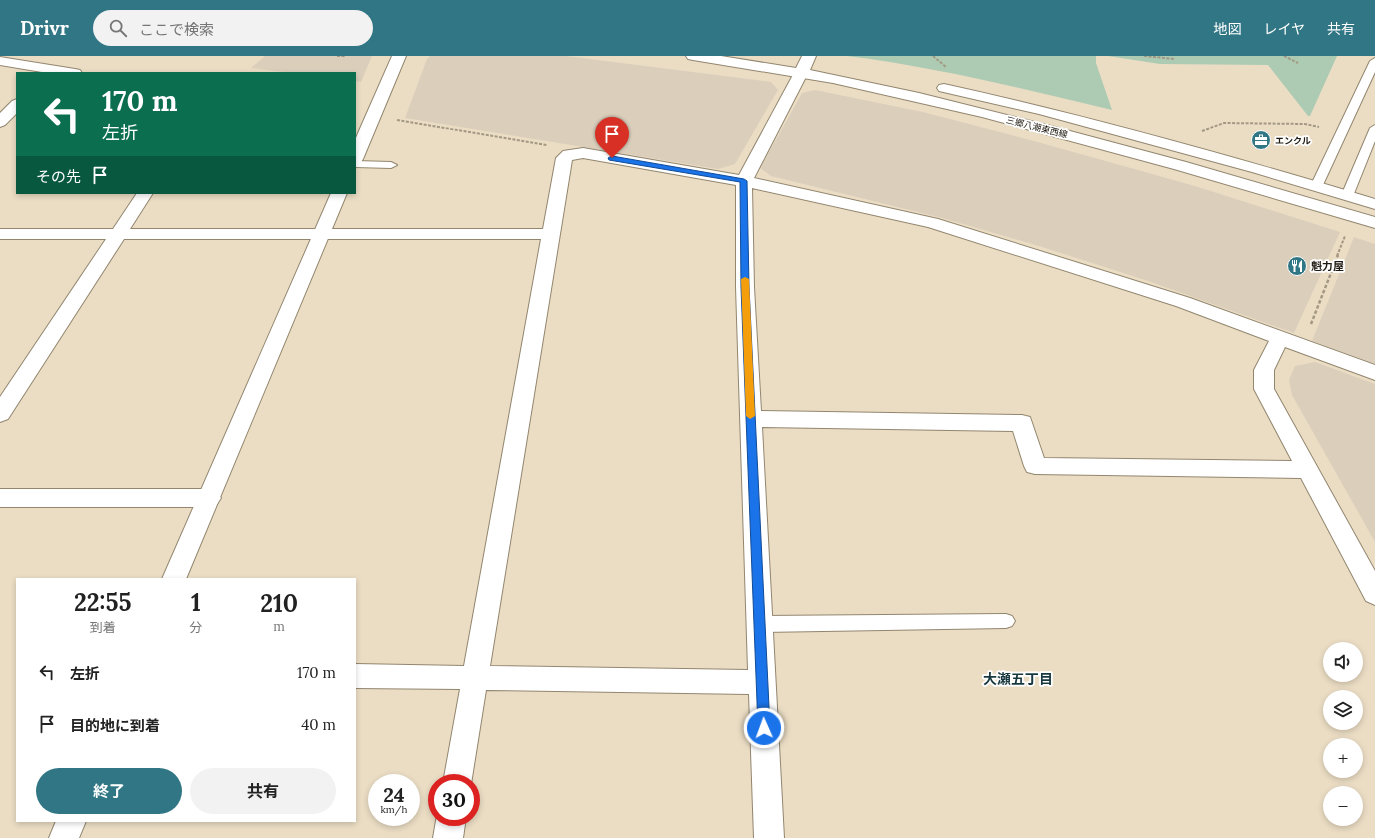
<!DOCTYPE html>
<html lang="ja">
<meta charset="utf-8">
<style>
body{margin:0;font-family:Lora,"Noto Sans JP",serif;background:#f2f2f2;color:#222;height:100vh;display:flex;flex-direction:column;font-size:15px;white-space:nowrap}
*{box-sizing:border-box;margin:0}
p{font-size:13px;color:#767676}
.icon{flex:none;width:22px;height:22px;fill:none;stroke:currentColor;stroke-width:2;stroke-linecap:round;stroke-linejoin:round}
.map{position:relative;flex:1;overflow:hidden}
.sheet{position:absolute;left:16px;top:522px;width:340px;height:244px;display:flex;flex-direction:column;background:#fff;border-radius:0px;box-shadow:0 2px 6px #0003}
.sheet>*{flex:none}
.banner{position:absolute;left:16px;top:16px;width:340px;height:122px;border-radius:0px;box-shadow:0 2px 6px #0003;background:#0b6e4f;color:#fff;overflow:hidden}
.fabs{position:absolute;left:1323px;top:586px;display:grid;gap:8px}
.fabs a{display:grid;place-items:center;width:40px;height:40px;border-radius:50%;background:#fff;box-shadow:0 2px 6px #0003;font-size:20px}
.speed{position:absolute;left:368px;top:718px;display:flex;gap:8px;font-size:20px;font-weight:700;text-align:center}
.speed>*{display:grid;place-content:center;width:52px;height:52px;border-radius:50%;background:#fff;box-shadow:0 2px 6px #0003;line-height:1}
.speed small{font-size:10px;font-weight:400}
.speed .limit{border:6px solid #d22;background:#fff;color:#111}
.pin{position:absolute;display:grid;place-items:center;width:34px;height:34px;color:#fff;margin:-41px -17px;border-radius:50% 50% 50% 0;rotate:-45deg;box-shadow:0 0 4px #0007}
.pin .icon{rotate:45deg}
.me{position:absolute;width:44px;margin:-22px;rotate:358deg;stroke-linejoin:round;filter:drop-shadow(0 0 3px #0008)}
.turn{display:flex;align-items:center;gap:14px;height:84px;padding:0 20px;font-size:18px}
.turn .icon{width:52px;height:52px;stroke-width:2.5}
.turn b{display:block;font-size:28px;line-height:34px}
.then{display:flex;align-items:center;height:38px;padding:0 20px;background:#0003;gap:8px;font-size:15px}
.eta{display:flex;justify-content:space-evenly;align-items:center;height:68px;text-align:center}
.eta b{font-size:24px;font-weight:700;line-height:28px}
.cta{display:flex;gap:8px;margin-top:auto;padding:8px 20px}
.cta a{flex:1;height:46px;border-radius:24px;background:#317684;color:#fff;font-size:16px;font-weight:700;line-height:46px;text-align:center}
.cta a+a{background:#f2f2f2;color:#222}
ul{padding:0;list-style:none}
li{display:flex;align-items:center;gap:12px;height:52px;padding:0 20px}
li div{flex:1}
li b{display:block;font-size:15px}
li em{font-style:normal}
header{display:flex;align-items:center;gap:24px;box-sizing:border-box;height:56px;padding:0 20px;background:#317684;color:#fff}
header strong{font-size:19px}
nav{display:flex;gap:22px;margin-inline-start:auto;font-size:14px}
.search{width:280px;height:36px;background:#f2f2f2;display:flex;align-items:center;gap:10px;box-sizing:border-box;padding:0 14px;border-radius:22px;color:#767676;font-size:15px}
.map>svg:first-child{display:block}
.commercial{fill:#dbcfbc}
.green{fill:#adcbb3}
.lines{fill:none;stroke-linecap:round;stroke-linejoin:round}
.lane-casing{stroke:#92866f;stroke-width:2}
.street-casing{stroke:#92866f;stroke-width:2}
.secondary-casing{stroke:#92866f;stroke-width:2}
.path-far1{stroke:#a39884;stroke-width:2;stroke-dasharray:3 1.5;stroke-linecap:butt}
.path{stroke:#a39884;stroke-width:2.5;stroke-dasharray:3.5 2;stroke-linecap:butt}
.lane{fill:#fff;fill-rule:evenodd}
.street{fill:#fff;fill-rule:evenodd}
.secondary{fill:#fff;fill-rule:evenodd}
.route{fill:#1a73e8;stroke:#114b97}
.slow{fill:#f59e0b}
.labels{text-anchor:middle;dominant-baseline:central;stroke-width:3.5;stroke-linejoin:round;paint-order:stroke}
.far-street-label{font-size:9px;fill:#1e1910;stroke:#fff}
.far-poi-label{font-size:9px;font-weight:bold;fill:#1e1910;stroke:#fff;text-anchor:start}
.poi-label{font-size:11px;font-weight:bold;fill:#1e1910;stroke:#fff;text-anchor:start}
.near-neighbourhood-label{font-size:14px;font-weight:bold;fill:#17383e;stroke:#fff}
</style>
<header>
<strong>Drivr</strong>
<div class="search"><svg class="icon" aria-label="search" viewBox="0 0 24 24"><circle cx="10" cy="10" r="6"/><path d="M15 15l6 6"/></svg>ここで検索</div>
<nav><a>地図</a><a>レイヤ</a><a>共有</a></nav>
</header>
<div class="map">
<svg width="1375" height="782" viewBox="0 0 1375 782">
<rect width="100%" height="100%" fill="#ebddc4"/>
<path class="commercial" d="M265,0H372L361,26L355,25V17H292L251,12Z
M430,0H566L771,26L778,34L735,108L718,113L405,62L427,3Z
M815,34L923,56L1034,85L1195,130L1340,176L1294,277L1148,225L1039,190L942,162L771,120L760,112L802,37Z
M1354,181L1375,188V308L1312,285Z
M1315,306L1375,328V486L1292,339L1289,324L1295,310Z"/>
<path class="green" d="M847,0H1096V7L1112,54C1024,33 936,11 847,0Z
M1108,0H1337L1310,60H1308L1268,9L1160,8Z"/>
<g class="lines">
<defs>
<path id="lane" d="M1375,2V16L1322,131L1320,133H1312L1310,131L1370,5Z
M1375,69V85L1353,140L1351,142H1343L1341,140L1370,72Z
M355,105L391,106L397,109L391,112L355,111Z
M1006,558L1012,560L1015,565L1012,570L1006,572L759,576L753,573L750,568L753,563L759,560Z"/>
<path id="street" d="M0,1L75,13L80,14L82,17H48L0,9Z
M801,13L806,14L808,17L754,122L938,163L1190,242L1375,309V324L1285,291L1274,314V333L1375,515V549L1366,545L1301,422L1035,418L1027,416L1024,410L1013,375L762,371L784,782H754L749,638L486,634L471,728L443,727L460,633L355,632V608L464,610L541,183H124L8,363L0,366V341L106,183H0V173H113L137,137H153L130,173H543L556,102L563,95L583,92L739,119L794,17L796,14ZM583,102L736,129V231L748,614L490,610L572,104ZM752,132L928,171L1176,250L1269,285L1254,314V333L1292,405L1044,402L1030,361L1022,359L761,355L754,231Z
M17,43V57L5,69L0,71V57L12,45Z
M0,433H209L217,436L221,442L217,448L209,451H0Z
M437,759V761H466L463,782H433Z"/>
<path id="secondary" d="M392,0H406L363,103L361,106L355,108V84Z
M686,0H721L796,12L802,0H816L810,14L919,37L1055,71L1186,106L1375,161V172L1174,113L982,61L833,27L693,4L688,3Z
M944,28C1089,60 1232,100 1375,143V153L1252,116L1039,58L939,35L937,32L939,29Z
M331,137H347L186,523H162Z
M56,765H86L79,782H49Z"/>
</defs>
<use href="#lane" class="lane-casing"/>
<use href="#street" class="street-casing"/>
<use href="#secondary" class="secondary-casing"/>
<path class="path-far1" d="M337,0H346
M933,0L946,11
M1144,0L1175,3
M1284,0L1298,7
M397,64L547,89
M1202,75L1224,67L1305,68L1319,71
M1337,200L1345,180"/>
<path class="path" d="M1311,268L1338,199"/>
<use href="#lane" class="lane"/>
<use href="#street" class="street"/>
<use href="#secondary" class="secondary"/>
</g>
<path class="route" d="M612,100L744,123L747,125L749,231L770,672L768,676L764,678L760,676L758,672L741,231L740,126L609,104L608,102Z"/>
<path class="slow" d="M745,221L749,223L755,360L750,363L746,360L741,223Z"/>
<defs>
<symbol id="office-disc" viewBox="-11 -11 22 22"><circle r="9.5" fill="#317684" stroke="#fff"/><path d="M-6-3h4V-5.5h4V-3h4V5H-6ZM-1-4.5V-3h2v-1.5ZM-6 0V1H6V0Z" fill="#fff"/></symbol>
<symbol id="restaurant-disc" viewBox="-11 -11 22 22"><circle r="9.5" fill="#317684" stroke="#fff"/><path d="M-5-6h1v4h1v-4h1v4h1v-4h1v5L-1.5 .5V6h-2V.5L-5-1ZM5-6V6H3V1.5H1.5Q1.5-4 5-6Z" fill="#fff"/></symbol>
</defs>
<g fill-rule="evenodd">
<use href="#office-disc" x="1250" y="73" width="22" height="22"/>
<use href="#restaurant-disc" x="1286" y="199" width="22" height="22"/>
</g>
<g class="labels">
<g class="far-street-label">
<text transform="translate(1037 71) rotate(14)">三郷八潮東西線</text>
</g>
<g class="far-poi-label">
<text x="1275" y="84">エンクル</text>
</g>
<g class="poi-label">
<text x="1311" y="210">魁力屋</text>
</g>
<g class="near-neighbourhood-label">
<text x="1018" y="623">大瀬五丁目</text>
</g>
</g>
</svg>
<div class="fabs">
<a><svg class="icon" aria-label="sound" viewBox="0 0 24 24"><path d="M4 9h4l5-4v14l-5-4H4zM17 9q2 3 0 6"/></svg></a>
<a><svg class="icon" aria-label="layers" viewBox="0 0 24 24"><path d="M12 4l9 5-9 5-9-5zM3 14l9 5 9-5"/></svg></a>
<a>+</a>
<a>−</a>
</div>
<div class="speed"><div>24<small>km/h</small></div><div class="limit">30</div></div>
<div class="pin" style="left:612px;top:102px;background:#d93025"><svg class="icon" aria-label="arrive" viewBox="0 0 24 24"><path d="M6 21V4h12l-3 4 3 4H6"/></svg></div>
<svg class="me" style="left:764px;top:672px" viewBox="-20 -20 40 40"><circle r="17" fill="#1a73e8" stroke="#fff" stroke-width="3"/><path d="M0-11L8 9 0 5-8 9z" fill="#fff"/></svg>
<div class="banner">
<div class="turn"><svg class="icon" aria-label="left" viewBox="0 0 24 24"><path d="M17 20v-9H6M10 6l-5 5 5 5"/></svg><div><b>170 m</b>左折</div></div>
<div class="then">その先<svg class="icon" aria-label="arrive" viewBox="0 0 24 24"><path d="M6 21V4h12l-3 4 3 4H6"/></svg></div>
</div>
<section class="sheet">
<div class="eta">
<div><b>22:55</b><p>到着</p></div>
<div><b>1</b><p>分</p></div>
<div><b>210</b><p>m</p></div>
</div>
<ul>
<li><svg class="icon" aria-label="left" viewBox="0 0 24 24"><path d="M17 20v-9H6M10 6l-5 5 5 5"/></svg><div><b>左折</b></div><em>170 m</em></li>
<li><svg class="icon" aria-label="arrive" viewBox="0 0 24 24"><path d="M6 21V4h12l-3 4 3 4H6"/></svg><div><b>目的地に到着</b></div><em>40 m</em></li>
</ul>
<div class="cta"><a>終了</a><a>共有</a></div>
</section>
</div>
